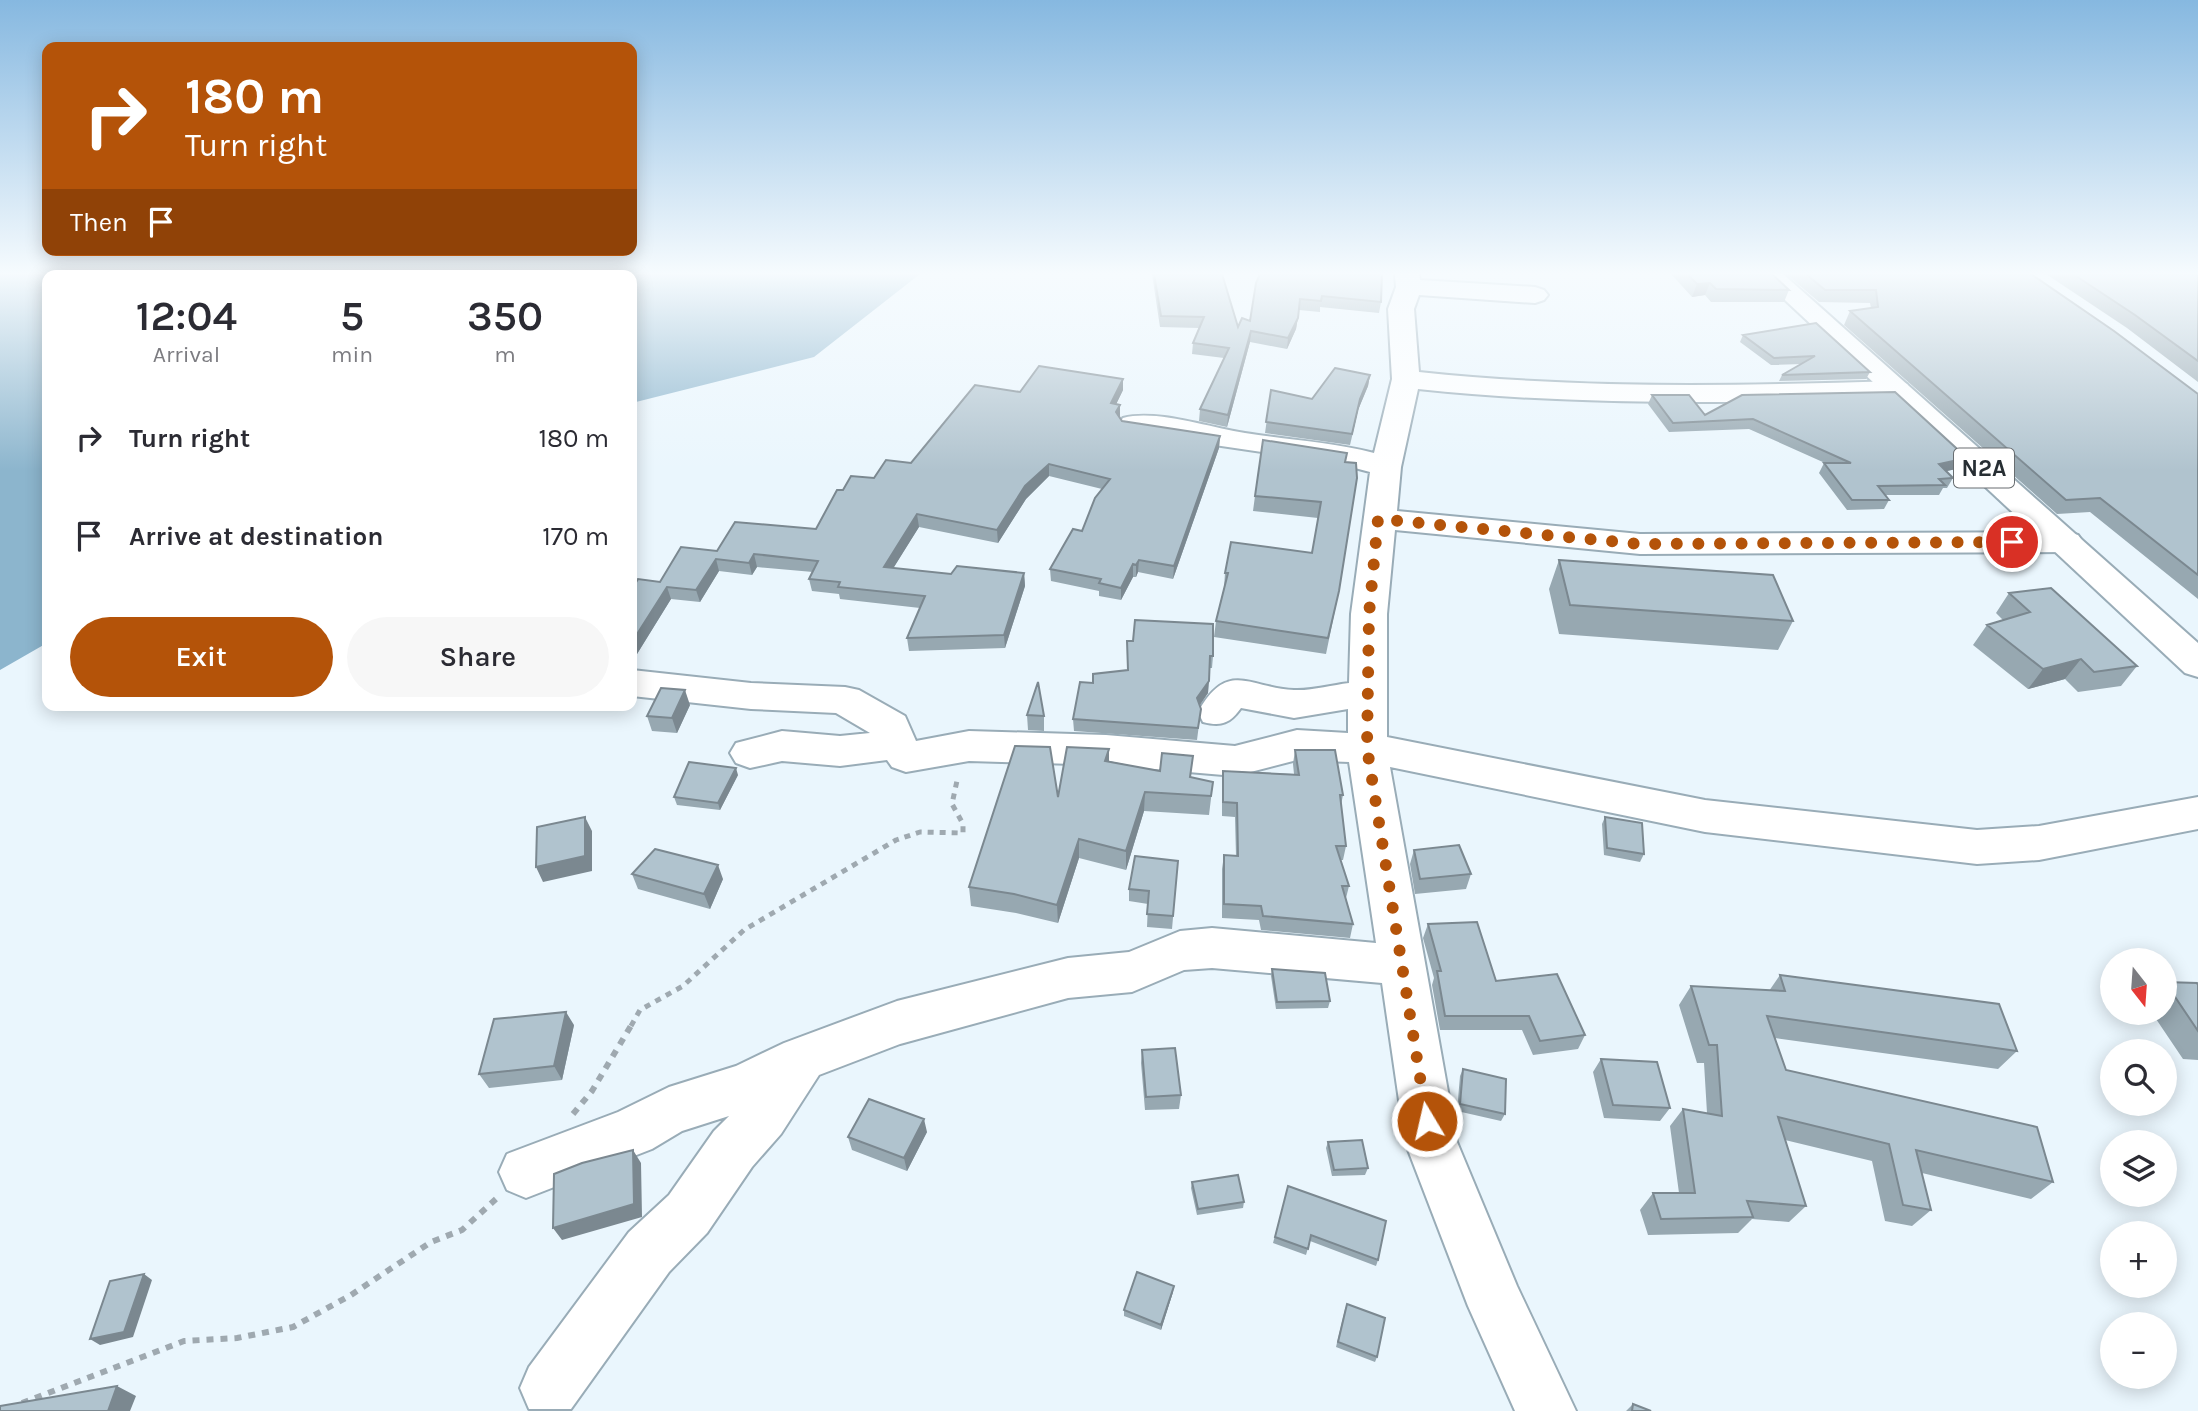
<!DOCTYPE html>
<meta charset="utf-8">
<style>
body{margin:0;font-family:Karla,sans-serif;background:#f7f7f7;color:#2b2b33;height:100vh;display:flex;flex-direction:column;font-size:26px;white-space:nowrap}
*{box-sizing:border-box;margin:0}
p{font-size:23px;color:#7c7c81}
.icon{flex:none;width:38px;height:38px;fill:none;stroke:currentColor;stroke-width:2;stroke-linecap:round;stroke-linejoin:round}
.map{position:relative;flex:1;overflow:hidden}
.side{position:absolute;left:42px;top:270px;width:595px;height:441px;display:flex;flex-direction:column;background:#fff;border-radius:14px;box-shadow:0 4px 18px #0003}
.side>*{flex:none}
.hud{position:absolute;left:42px;top:42px;width:595px;height:214px;border-radius:14px;box-shadow:0 4px 18px #0003;background:#b45309;color:#fff;overflow:hidden}
.needle{width:46px;rotate:163deg}
.fabs{position:absolute;left:2100px;top:948px;display:grid;gap:14px}
.fabs a{display:grid;place-items:center;width:77px;height:77px;border-radius:50%;background:#fff;box-shadow:0 4px 18px #0003;font-size:35px}
.pin{position:absolute;display:grid;place-items:center;width:60px;height:60px;color:#fff;margin:-30px;border:4px solid #fff;border-radius:50%;box-shadow:0 2px 7px #0007}
.me{position:absolute;width:77px;margin:-38px;rotate:351deg;stroke-linejoin:round;filter:drop-shadow(0 0 5px #0008)}
.turn{display:flex;align-items:center;gap:24px;height:147px;padding:0 28px;font-size:32px}
.turn .icon{width:91px;height:91px;stroke-width:2.5}
.turn b{display:block;font-size:49px;line-height:60px}
.then{display:flex;align-items:center;height:66px;padding:0 28px;background:#0003;gap:14px;font-size:26px}
.eta{display:flex;justify-content:space-evenly;align-items:center;height:119px;text-align:center}
.eta b{font-size:42px;font-weight:600;line-height:49px}
.primary-button{display:flex;gap:14px;margin-top:auto;padding:14px 28px}
.primary-button a{flex:1;height:80px;border-radius:42px;background:#b45309;color:#fff;font-size:28px;font-weight:600;line-height:80px;text-align:center}
.primary-button a+a{background:#f7f7f7;color:#2b2b33}
ul{padding:0;list-style:none}
li{display:flex;align-items:center;gap:21px;height:98px;padding:0 28px}
li div{flex:1}
li b{display:block;font-size:26px}
li em{font-style:normal}
.map>svg:first-child{display:block}
.forest{fill:#8cb5cd}
.lines{fill:none;stroke-linecap:round;stroke-linejoin:round}
.minor-casing{stroke:#99acb7;stroke-width:4}
.highway-casing{stroke:#99acb7;stroke-width:4}
.path-far1{stroke:#9fa9b0;stroke-width:5;stroke-dasharray:6 6;stroke-linecap:butt}
.path{stroke:#9fa9b0;stroke-width:6;stroke-dasharray:7 7;stroke-linecap:butt}
.minor{fill:#fff;fill-rule:evenodd}
.highway{fill:#fff;fill-rule:evenodd}
.wall{fill:#97a8b1}
.shaded-wall{fill:#7b8890}
.building{fill:#b0c3ce;stroke:#7b8890;stroke-width:2}
.route{stroke:#b45309;stroke-width:12;stroke-dasharray:0 21.6}
.labels{text-anchor:middle;dominant-baseline:central;stroke-width:7;stroke-linejoin:round;paint-order:stroke}
.shield{fill:#fff;stroke:#686d70;stroke-width:2}
.shield-label{font-size:23px;font-weight:bold;fill:#272e33}
</style>
<div class="map">
<svg width="2198" height="1411" viewBox="0 0 2198 1411">
<rect width="100%" height="100%" fill="#eaf6fd"/>
<path class="forest" d="M0,274H920L814,357L632,403V275H47V643L0,670Z"/>
<g class="lines">
<defs>
<path id="minor" d="M1395,274H1419L1420,280L1535,287L1544,290L1548,295L1544,300L1535,303L1419,295L1414,309L1419,372C1578,389 1737,386 1897,381L1907,384L1911,390L1907,396L1897,399C1737,403 1577,406 1418,389L1401,467L1397,511L1640,534L2066,532L2078,535L2083,542L2078,549L2066,552L1640,554L1395,530L1387,614V737L1705,800L1977,830L2039,826L2198,797V829L2039,860L1977,864L1705,832L1390,767L1457,1142L1517,1286L1576,1411H1515L1468,1306L1405,1142L1382,983L1212,968L1184,970L1132,992L1068,998L900,1044L819,1075L781,1134L752,1167L707,1233L669,1272L571,1409H529L520,1388L529,1367L629,1232L669,1195L714,1131L729,1116L682,1131L652,1149L526,1198L507,1190L499,1172L507,1154L618,1112L669,1087L736,1066L784,1043L897,1001L1068,958L1129,952L1180,931L1212,928L1376,943L1349,762L1297,760L1235,776L1106,765L969,761L906,772L892,767L887,760L840,766L782,761L750,768L736,763L730,753L736,743L782,731L840,736L870,733L836,713L751,709L632,696V670L751,683L845,687L859,690L905,716L916,741L969,731L1106,735L1235,746L1297,730L1348,733V709L1294,718L1241,708C1230,723 1222,727 1203,722L1198,712C1228,659 1249,688 1294,690C1311,691 1332,685 1349,683L1351,614L1370,472L1336,463L1133,433L1123,430L1118,424L1123,418C1157,409 1210,428 1245,433C1288,440 1331,442 1374,453L1392,379L1388,309L1396,287Z"/>
<path id="highway" d="M1757,274H1783L2198,643V677L2185,673Z"/>
</defs>
<use href="#minor" class="minor-casing"/>
<use href="#highway" class="highway-casing"/>
<path class="path-far1" d="M631,1026L640,1010L683,986L744,930L896,840L920,832L963,833V824L952,804L958,776"/>
<path class="path" d="M573,1114L592,1091L632,1024
M22,1403L184,1341L237,1338L293,1327L351,1295L431,1242L462,1230L497,1198"/>
<use href="#minor" class="minor"/>
<use href="#highway" class="highway"/>
</g>
<path class="wall" d="M1152,274H1222L1238,327L1250,321L1256,283L1381,302L1379,313L1320,307V312L1299,310L1296,329L1287,349L1250,342L1227,427L1199,421L1200,409L1224,358L1192,354L1193,343L1199,328L1160,327Z
M1671,274H1772L1789,290L1784,302H1711L1705,295L1692,297Z
M1786,274H2031L2198,394V599L2090,512L2057,514L1844,325L1850,311L1871,308L1870,303L1819,302Z
M2046,274H2198V382L2127,328Z
M1743,335L1870,372L1866,379L1779,381L1782,375L1802,364L1771,365L1740,342Z
M1370,375L1368,386L1358,410L1350,445L1265,433L1271,390L1312,399Z
M1123,379V390L1116,404L1120,418L1122,421L1220,436L1219,448L1173,579L1138,572L1136,577H1133L1121,600L1099,596V591L1051,581L1050,569L1082,531L1102,489L1049,476L1026,499L998,543L919,527L893,568L951,574L1024,573L1025,586L1005,648L909,651L907,638L920,608L840,599L839,594L812,591L809,579L813,572L757,567L752,575L719,571L700,602L671,599L637,654H632V589L660,582L717,551L816,529L843,490L911,463L1020,392Z
M1652,395L1705,415L1742,395L1967,458L1961,468L1946,471L1953,478L1947,488H1943L1939,495H1886L1889,500L1884,509L1847,510L1819,473L1824,463H1825L1749,429L1669,432L1648,404Z
M1346,462L1339,591L1326,654L1214,637L1216,621L1224,588L1225,573L1312,553L1318,518L1253,511L1255,496Z
M1559,560L1793,621L1778,650L1559,634L1549,589Z
M2009,593L2137,666L2121,686L2078,692L2065,679L2028,689L1973,645L1987,625L2003,620L1996,613Z
M1127,641L1213,656L1212,668H1209L1208,693L1199,705L1201,709L1197,740L1074,731L1073,719L1093,683L1127,670Z
M690,705L677,733L652,731L647,716Z
M1027,715L1044,716V731L1028,730Z
M1295,750L1343,795L1341,805L1346,846L1343,860H1341L1349,886L1346,898L1353,924L1350,938L1261,930L1259,920L1222,918V869L1224,855L1236,856L1235,817L1222,816V785L1223,771L1294,774L1293,764Z
M1109,761L1213,782L1209,815L1144,811L1126,870L1079,858L1058,923L1016,913L971,906L969,887L1058,797Z
M738,775L720,810L677,805L674,797Z
M1605,817L1644,854L1640,862L1604,855L1602,824Z
M1414,850L1471,874L1466,889L1415,894L1410,864Z
M1178,861L1172,929L1147,927L1148,904L1129,901V889Z
M632,874L723,879L710,909L638,889Z
M1428,924L1496,981L1585,1035L1578,1049L1533,1055L1522,1030H1440L1432,985L1434,978L1423,938Z
M1272,969L1330,1001L1328,1008L1276,1009L1271,976Z
M1780,975L2017,1051L1998,1069L1775,1038L1786,1070L2053,1182L2031,1199L1922,1173L1931,1210L1912,1226L1885,1221L1872,1161L1785,1140L1806,1206L1789,1222L1752,1219L1738,1233L1648,1235L1640,1210L1653,1193H1679L1670,1126L1683,1109L1707,1113L1704,1063H1697L1679,1005L1691,986L1769,991Z
M2165,982L2198,985V1060L2183,1059L2152,1013H2165Z
M574,1025L562,1080L489,1088L479,1074Z
M1142,1050L1181,1095L1179,1109L1145,1110L1141,1063Z
M1601,1059L1670,1108L1660,1121L1604,1118L1593,1072Z
M1463,1069L1505,1114L1501,1121L1457,1111L1460,1076Z
M927,1132L907,1171L852,1150L848,1137Z
M1328,1142L1368,1168L1365,1175L1332,1176L1326,1148Z
M1192,1182L1244,1202L1243,1208L1197,1215L1191,1188Z
M1288,1186L1378,1260L1376,1266L1310,1241L1306,1255L1273,1243Z
M1173,1292L1161,1330L1124,1316V1310Z
M1347,1304L1377,1357L1375,1362L1336,1347L1345,1309Z
M1633,1404L1651,1411H1626Z"/>
<path class="shaded-wall" d="M1710,283L1705,295L1692,297L1697,284Z
M1298,318L1296,329L1287,349L1288,338Z
M1251,331L1250,342L1227,427L1228,415Z
M1370,375L1368,386L1358,410L1350,445L1360,399Z
M1123,379V390L1111,415V403Z
M1120,405V417L1116,412Z
M1220,436L1219,448L1173,579L1174,566Z
M1967,458L1961,468L1933,474L1939,464Z
M1049,464V476L1026,499L998,543L997,530L1025,486Z
M917,514L919,527L886,580L884,567Z
M754,554L757,567L752,575L749,563Z
M716,559L719,571L700,602L696,590Z
M1139,560L1138,572L1136,577V565Z
M1133,564V577L1121,600V588Z
M1024,573L1025,586L1005,648L1004,635Z
M667,587L671,599L637,654L632,642Z
M2081,659L2065,679L2028,689L2043,669Z
M1209,681L1208,693L1196,711L1197,698Z
M685,690L690,705L677,733L672,718Z
M1109,749V768L1105,761Z
M736,768L738,775L720,810L718,803Z
M1145,792L1144,811L1126,870V851Z
M585,817L592,831V871L543,882L536,867Z
M1079,839V858L1058,923L1057,905Z
M718,865L723,879L710,909L704,894Z
M566,1012L574,1025L562,1080L554,1066Z
M924,1119L927,1132L907,1171L904,1158Z
M633,1150L641,1163L642,1217L562,1240L553,1228Z
M144,1274L152,1280L133,1337L100,1345L90,1339Z
M1174,1286L1173,1292L1161,1330V1325Z
M117,1386L136,1396L130,1411H108Z"/>
<path class="building" d="M1154,274H1222L1238,327L1242,318L1250,321L1256,283L1260,274H1382L1381,302L1322,296L1321,301L1300,299L1298,318L1288,338L1251,331L1228,415L1200,409L1229,348L1193,343L1204,317L1161,316Z
M1687,274H1772L1789,290L1716,289L1710,283L1697,284Z
M1806,274H2031L2114,331L2198,394V575L2100,498L2066,500L1850,311L1878,307L1876,290H1825Z
M2073,274H2198V361L2135,315Z
M1816,323L1870,372L1782,375L1815,356L1774,358L1743,335Z
M1039,366L1123,379L1111,403L1120,405L1116,412L1122,421L1220,436L1174,566L1139,560L1136,565L1133,564L1121,588L1099,583L1101,579L1050,569L1073,529L1082,531L1095,498L1110,479L1049,464L1025,486L997,530L917,514L884,567L951,574L957,566L1024,573L1004,635L907,638L925,596L838,587L840,582L809,579L818,561L754,554L749,563L716,559L696,590L667,587L632,642V589L638,579L660,582L681,547L717,551L735,522L816,529L837,490H843L851,476L874,478L886,460L911,463L975,385L1020,392Z
M1335,368L1370,375L1360,399L1352,434L1266,422L1271,390L1312,399Z
M1895,392L1967,458L1939,464L1953,478L1939,479L1945,485L1878,486L1889,500H1852L1824,463H1851L1753,419L1673,423L1652,395H1689L1705,415L1742,395Z
M1263,440L1347,453L1345,462L1356,463L1357,478L1339,591L1328,638L1216,621L1228,573H1225L1231,542L1312,553L1321,502L1255,496Z
M1559,560L1773,575L1793,621L1570,605Z
M2051,588L2137,666L2094,672L2081,659L2043,669L1987,625L2030,612L2009,593Z
M1135,620L1213,624V656H1210L1209,681L1197,698L1201,709L1198,728L1073,719L1080,682L1093,683V674L1128,670L1127,641H1133Z
M1038,682L1044,716L1027,715Z
M661,688L685,690L672,718L647,716Z
M1015,746L1050,747L1058,797L1067,747L1109,749L1105,761L1160,771L1162,753L1193,756L1190,777L1213,782L1211,796L1145,792L1126,851L1079,839L1057,905L1014,894L969,887Z
M1295,750H1335L1343,795H1340L1346,846H1336L1349,886H1342L1353,924L1263,916L1261,906L1224,904V855L1238,856L1237,803L1223,802V771L1299,775Z
M689,762L736,768L718,803L674,797Z
M585,817V856L536,867L537,827Z
M1605,817L1642,823L1644,854L1607,848Z
M1459,845L1471,874L1420,879L1414,850Z
M655,849L718,865L704,894L632,874Z
M1135,856L1178,861L1173,916L1147,914L1149,891L1129,889Z
M1477,922L1496,981L1557,974L1585,1035L1540,1041L1529,1016H1445L1437,971H1441L1428,924Z
M1272,969L1325,973L1330,1001L1277,1002Z
M1780,975L1999,1004L2017,1051L1767,1016L1786,1070L2037,1127L2053,1182L1916,1150L1931,1210L1903,1205L1889,1144L1778,1117L1806,1206L1747,1201L1753,1217L1661,1219L1653,1193H1695L1683,1109L1722,1116L1717,1045H1709L1691,986L1785,991Z
M2165,982L2197,983L2198,985V1031Z
M566,1012L554,1066L479,1074L494,1019Z
M1175,1048L1181,1095L1146,1097L1142,1050Z
M1601,1059L1657,1062L1670,1108L1613,1105Z
M1463,1069L1506,1079L1505,1114L1460,1104Z
M869,1099L924,1119L904,1158L848,1137Z
M1362,1140L1368,1168L1334,1170L1328,1142Z
M633,1150L634,1204L553,1228L554,1174L582,1163Z
M1238,1175L1244,1202L1198,1209L1192,1182Z
M1288,1186L1386,1221L1378,1260L1311,1235L1308,1249L1275,1237Z
M1137,1272L1174,1286L1161,1325L1124,1310Z
M144,1274L124,1332L90,1339L110,1281Z
M1347,1304L1385,1318L1377,1357L1338,1342Z
M117,1386L108,1411H0V1406Z
M1633,1404L1651,1411H1632Z"/>
<linearGradient id="sky" x2="0" y2="1"><stop stop-color="#86b8e0"/><stop offset="0.58" stop-color="#f6fbfe"/><stop offset="1" stop-color="#f6fbfe" stop-opacity="0"/></linearGradient>
<rect width="2198" height="471" fill="url(#sky)"/>
<g class="lines">
<path class="route" d="M1427,1121L1367,748L1369,614L1378,519L1640,544L2012,542"/>
</g>
<g class="labels">
<rect class="shield" x="1954" y="448.5" width="60" height="39" rx="5"/>
<g class="shield-label">
<text x="1984" y="468">N2A</text>
</g>
</g>
</svg>
<div class="fabs">
<a><svg class="needle" viewBox="-14 -14 28 28"><path d="M0-13l5 13h-10z" fill="#e53935"/><path d="M0 13l5-13h-10z" fill="#7c7c81"/></svg></a>
<a><svg class="icon" aria-label="search" viewBox="0 0 24 24"><circle cx="10" cy="10" r="6"/><path d="M15 15l6 6"/></svg></a>
<a><svg class="icon" aria-label="layers" viewBox="0 0 24 24"><path d="M12 4l9 5-9 5-9-5zM3 14l9 5 9-5"/></svg></a>
<a>+</a>
<a>−</a>
</div>
<div class="pin" style="left:2012px;top:542px;background:#d93025"><svg class="icon" aria-label="arrive" viewBox="0 0 24 24"><path d="M6 21V4h12l-3 4 3 4H6"/></svg></div>
<svg class="me" style="left:1427px;top:1121px" viewBox="-20 -20 40 40"><circle r="17" fill="#b45309" stroke="#fff" stroke-width="3"/><path d="M0-11L8 9 0 5-8 9z" fill="#fff"/></svg>
<div class="hud">
<div class="turn"><svg class="icon" aria-label="right" viewBox="0 0 24 24"><path d="M7 20v-9h11M14 6l5 5-5 5"/></svg><div><b>180 m</b>Turn right</div></div>
<div class="then">Then<svg class="icon" aria-label="arrive" viewBox="0 0 24 24"><path d="M6 21V4h12l-3 4 3 4H6"/></svg></div>
</div>
<section class="side">
<div class="eta">
<div><b>12:04</b><p>Arrival</p></div>
<div><b>5</b><p>min</p></div>
<div><b>350</b><p>m</p></div>
</div>
<ul>
<li><svg class="icon" aria-label="right" viewBox="0 0 24 24"><path d="M7 20v-9h11M14 6l5 5-5 5"/></svg><div><b>Turn right</b></div><em>180 m</em></li>
<li><svg class="icon" aria-label="arrive" viewBox="0 0 24 24"><path d="M6 21V4h12l-3 4 3 4H6"/></svg><div><b>Arrive at destination</b></div><em>170 m</em></li>
</ul>
<div class="primary-button"><a>Exit</a><a>Share</a></div>
</section>
</div>
